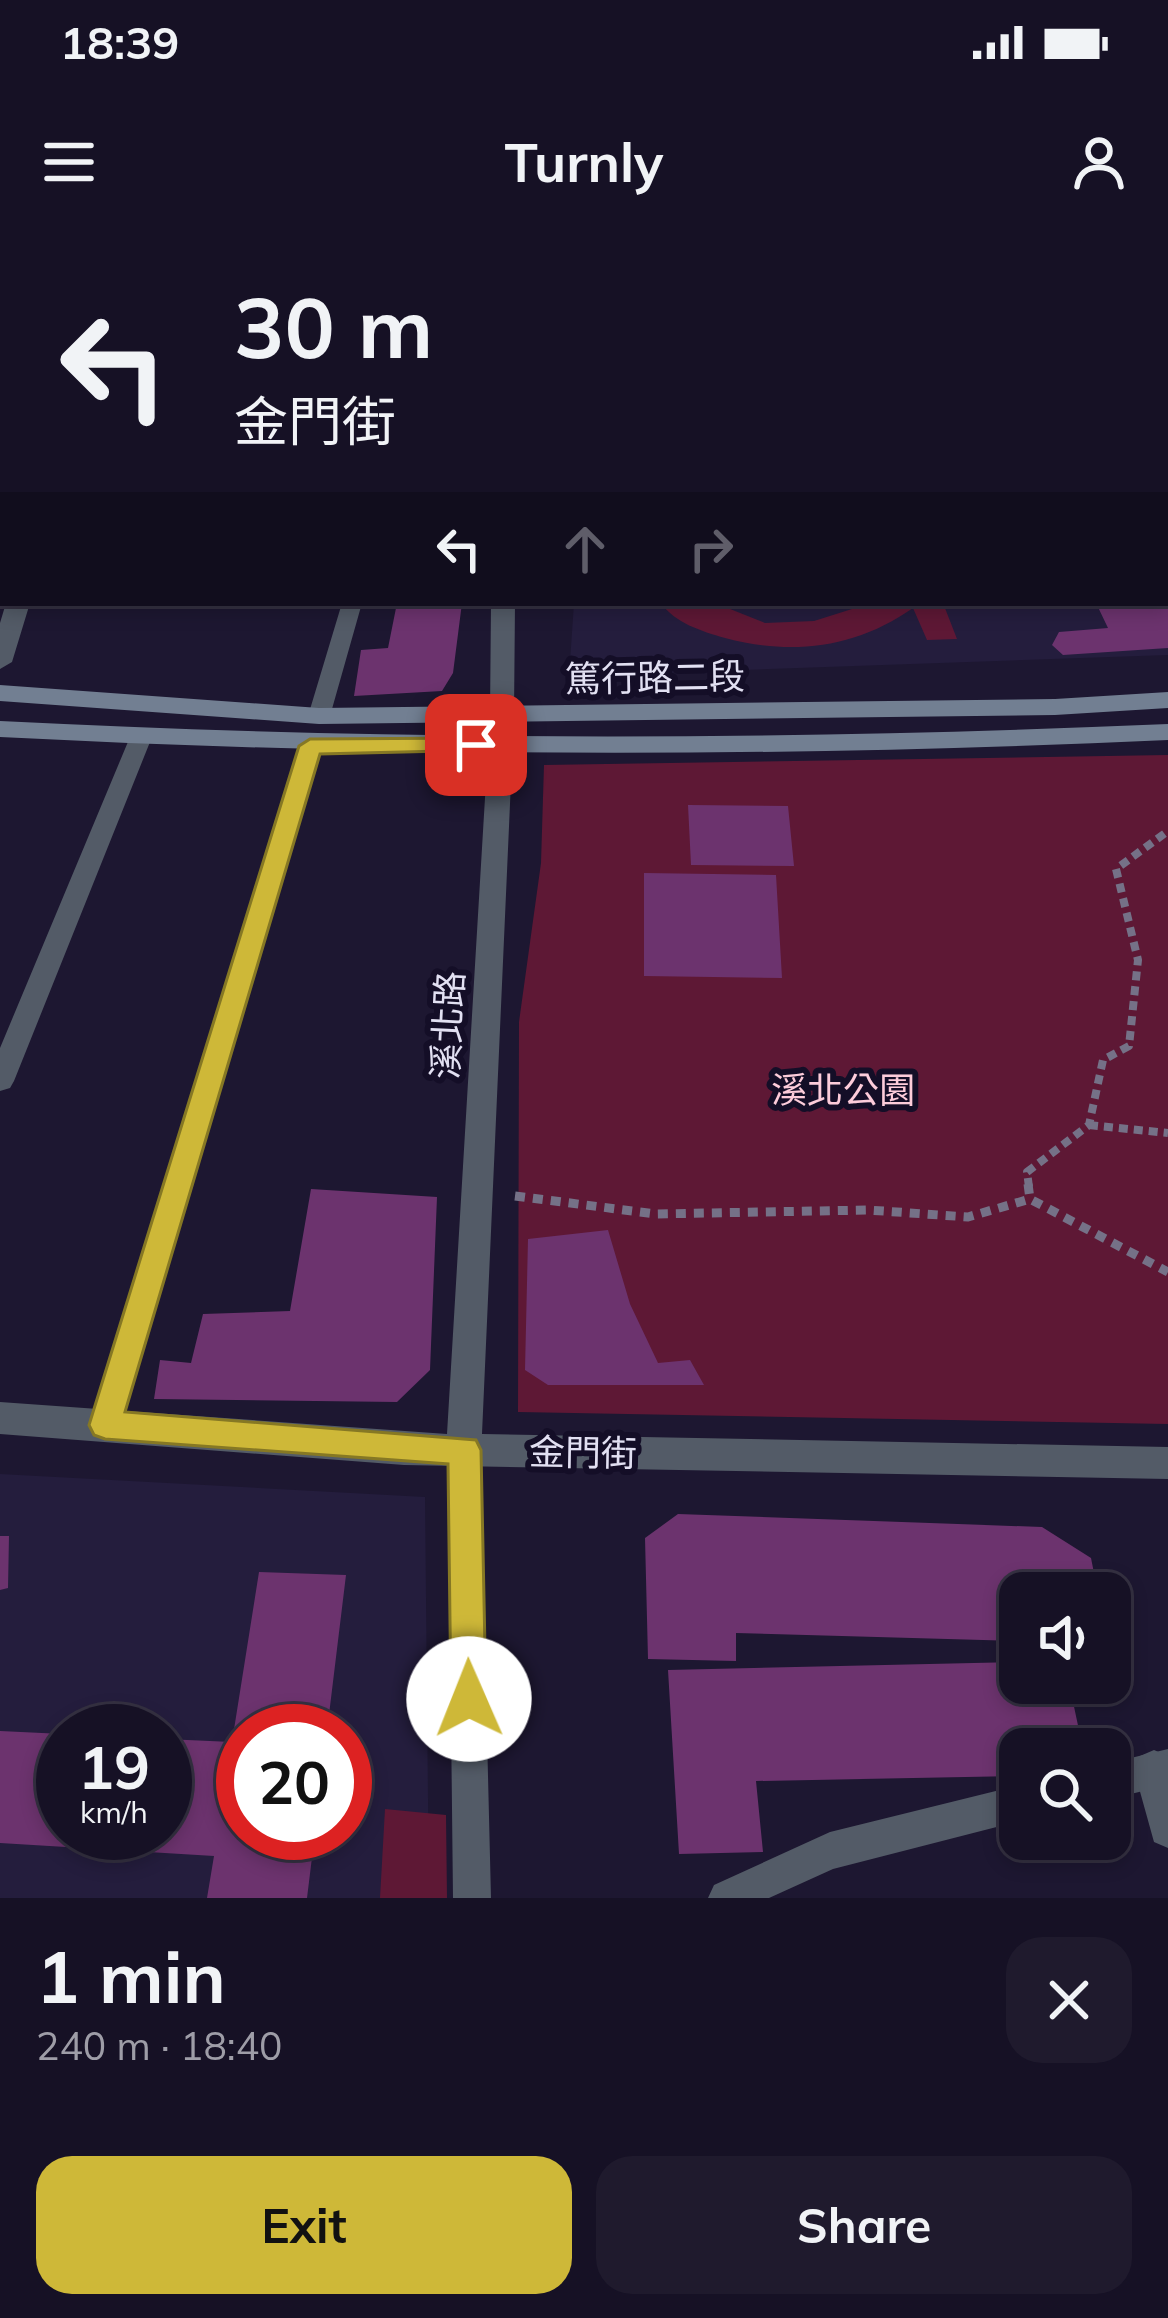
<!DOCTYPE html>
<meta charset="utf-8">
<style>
body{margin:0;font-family:Mulish,"Noto Sans TC",sans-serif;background:#1f1a2d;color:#f1f3f6;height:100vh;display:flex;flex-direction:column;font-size:45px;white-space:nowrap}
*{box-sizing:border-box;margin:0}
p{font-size:39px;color:#9e9da7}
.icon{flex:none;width:66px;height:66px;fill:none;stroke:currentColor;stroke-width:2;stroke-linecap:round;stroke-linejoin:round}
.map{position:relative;height:1658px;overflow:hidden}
.details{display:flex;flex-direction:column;background:#161125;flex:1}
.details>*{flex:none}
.hud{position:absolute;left:0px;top:0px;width:1170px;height:366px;box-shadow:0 6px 18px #0003,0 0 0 3px #353142;background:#161125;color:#f1f3f6;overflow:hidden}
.buttons{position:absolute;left:999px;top:1332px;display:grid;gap:24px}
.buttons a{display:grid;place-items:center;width:132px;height:132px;border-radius:24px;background:#161125;box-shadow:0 6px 18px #0003,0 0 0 3px #353142;font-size:60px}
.speed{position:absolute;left:36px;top:1464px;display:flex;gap:24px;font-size:60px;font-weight:700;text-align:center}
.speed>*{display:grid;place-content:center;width:156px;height:156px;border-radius:50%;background:#161125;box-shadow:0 6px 18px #0003,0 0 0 3px #353142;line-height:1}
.speed small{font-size:30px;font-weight:400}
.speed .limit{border:18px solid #d22;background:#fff;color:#111}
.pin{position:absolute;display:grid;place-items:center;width:102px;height:102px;color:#fff;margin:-51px;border-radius:24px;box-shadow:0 6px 18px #0006}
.me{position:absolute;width:132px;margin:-66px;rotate:359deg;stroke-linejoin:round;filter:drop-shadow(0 0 9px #0008)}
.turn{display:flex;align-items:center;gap:42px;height:252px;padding:0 36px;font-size:54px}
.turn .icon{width:156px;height:156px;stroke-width:2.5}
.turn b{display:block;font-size:84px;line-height:102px}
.lanes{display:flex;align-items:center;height:114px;padding:0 36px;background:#0003;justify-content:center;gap:60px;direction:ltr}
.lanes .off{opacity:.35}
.round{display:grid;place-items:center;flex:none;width:126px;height:126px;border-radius:36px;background:#1f1a2d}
.head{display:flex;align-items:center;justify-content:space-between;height:204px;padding:0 36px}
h1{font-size:72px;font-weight:700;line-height:90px}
.action{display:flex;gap:24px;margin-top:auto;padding:24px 36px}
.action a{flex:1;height:138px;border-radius:36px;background:#ceb838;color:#111;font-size:48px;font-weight:700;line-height:138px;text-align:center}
.action a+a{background:#1f1a2d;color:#f1f3f6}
.status{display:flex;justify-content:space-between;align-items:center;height:84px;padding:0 60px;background:#161125;direction:ltr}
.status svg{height:33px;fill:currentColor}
header{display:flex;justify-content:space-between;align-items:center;height:156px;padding:0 36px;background:#161125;font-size:54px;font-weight:700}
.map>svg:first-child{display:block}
.built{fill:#241d3d;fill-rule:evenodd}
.green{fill:#5e1835}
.building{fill:#6c336e}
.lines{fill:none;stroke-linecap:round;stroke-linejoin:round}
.path-far2{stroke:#757187;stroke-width:4.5;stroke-dasharray:6 4.5;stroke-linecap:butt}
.path-far1{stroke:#757187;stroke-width:8;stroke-dasharray:9 6;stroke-linecap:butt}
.path{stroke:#757187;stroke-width:9;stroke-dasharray:10 8;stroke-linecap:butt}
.lane{fill:#535b67;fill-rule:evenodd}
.street{fill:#535b67;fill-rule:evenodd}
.secondary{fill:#727f92;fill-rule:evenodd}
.route{fill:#ceb838;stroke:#867824;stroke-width:3}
.labels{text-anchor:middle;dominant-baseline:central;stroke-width:12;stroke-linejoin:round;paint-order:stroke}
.street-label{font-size:36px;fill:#e2e0f2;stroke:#140e27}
.park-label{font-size:36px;fill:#fdccda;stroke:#140e27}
</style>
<div class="status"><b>18:39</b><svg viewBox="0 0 49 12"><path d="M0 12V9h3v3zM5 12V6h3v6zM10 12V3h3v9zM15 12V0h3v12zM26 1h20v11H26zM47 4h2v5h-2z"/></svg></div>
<header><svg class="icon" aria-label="menu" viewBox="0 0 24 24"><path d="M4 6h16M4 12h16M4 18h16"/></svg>Turnly<svg class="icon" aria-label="person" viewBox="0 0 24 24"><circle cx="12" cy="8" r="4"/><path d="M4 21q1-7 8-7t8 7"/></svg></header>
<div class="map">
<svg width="1168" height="1658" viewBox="0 0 1168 1658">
<rect width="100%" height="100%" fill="#1d1731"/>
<path class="built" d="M1168,125V415L569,436L574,363H1167Z
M0,1234L425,1257L429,1658H0ZM63,1491H165V1593H63ZM243,1491H345V1593H243Z"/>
<path class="green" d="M661,363H715L765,383L814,381L871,363H943L957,399L927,400L913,368C856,408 792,416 725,398C701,391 675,383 661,363Z
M1168,515V1184L518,1172L519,782L541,623L544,525Z
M385,1569L446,1575L447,1658H380Z"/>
<path class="building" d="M397,363H462L453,433L442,451L354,456L361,410L388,408Z
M1096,363H1168V408L1063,415L1052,405L1059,392L1108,388Z
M688,565L788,566L794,626L691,625Z
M644,633L776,635L782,738L644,736Z
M311,949L437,957L430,1130L397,1162L154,1159L160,1120L191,1123L203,1074L290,1071Z
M608,990L630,1064L658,1123L690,1120L704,1145H548L525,1130L528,999Z
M678,1274L1042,1287L1091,1318L1098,1353H1020V1401L736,1393V1421L648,1419L645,1298Z
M0,1296H9L8,1348L0,1350Z
M259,1332L346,1335L327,1491H243V1593H315L307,1658H207L214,1616L0,1603V1491L63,1494V1593H165V1499L232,1502Z
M1020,1422V1443H1069L1083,1509H1020V1536L756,1541L763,1612L679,1614L668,1430Z"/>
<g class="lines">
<path class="path-far2" d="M0,188L3,183"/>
<path class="path-far1" d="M1089,885L1168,893
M1029,947L1027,932L1089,885L1103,820L1129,806L1138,720L1116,629L1168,591"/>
<path class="path" d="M1028,944L1030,959
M515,956L656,974L868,970L968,977L1030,959L1168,1032"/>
<path class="lane" d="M672,0H688V3H672Z
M895,0H911L912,3H896Z
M0,231L3,232V244L0,243Z
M342,363H362L330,476L319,483L308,476Z
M141,490L152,497L14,841L10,848L0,851V808L130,497Z
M311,499L322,506L121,1185L116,1195L105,1199L94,1195L89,1185L300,506Z
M464,1196L475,1200L480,1210L491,1658H453L448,1210L453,1200Z
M1168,1509V1545L1110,1559V1523Z
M1020,1545V1581L833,1629L769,1658H708L714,1645L830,1592Z"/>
<path class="street" d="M517,0H535V3H517Z
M0,76H3V88H0Z
M1167,102H1168V114H1167Z
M6,363H30L12,422L0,429V383Z
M491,363H515L514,474L482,1194L1168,1207V1239L404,1225L0,1194V1162L447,1194L490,474Z
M1154,1510L1168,1516V1608L1154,1602L1134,1530L1140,1516Z"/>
<path class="secondary" d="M0,445L319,468L1055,459L1168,452V468L1055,475L319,484L0,461Z
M0,481C390,501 778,501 1168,484V500C778,518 390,517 0,497Z"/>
</g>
<path class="route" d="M476,498L485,500V510L320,514L125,1172L476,1200L481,1210L486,1459L481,1472L469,1477L456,1472L451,1459L448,1224L105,1199L94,1195L89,1185L299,506L310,499Z"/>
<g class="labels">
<g class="street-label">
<text transform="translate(655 437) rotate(-1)">篤行路二段</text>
<text transform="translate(447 785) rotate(-87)">溪北路</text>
<text transform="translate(583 1212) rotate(1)">金門街</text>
</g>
<g class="park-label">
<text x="843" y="849">溪北公園</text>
</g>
</g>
</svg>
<div class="buttons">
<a><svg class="icon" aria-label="sound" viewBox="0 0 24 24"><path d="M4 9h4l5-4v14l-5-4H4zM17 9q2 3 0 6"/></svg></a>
<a><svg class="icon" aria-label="search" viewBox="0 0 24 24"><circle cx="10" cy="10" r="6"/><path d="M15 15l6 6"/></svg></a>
</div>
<div class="speed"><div>19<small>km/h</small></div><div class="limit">20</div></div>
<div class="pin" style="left:476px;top:505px;background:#d93025"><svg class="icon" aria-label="arrive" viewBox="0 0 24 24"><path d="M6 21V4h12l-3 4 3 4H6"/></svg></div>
<svg class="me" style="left:469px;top:1459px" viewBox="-20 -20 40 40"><circle r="19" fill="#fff"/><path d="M0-13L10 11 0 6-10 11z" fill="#ceb838"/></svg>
<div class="hud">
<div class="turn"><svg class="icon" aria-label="left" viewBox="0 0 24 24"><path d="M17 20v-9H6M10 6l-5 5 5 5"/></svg><div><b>30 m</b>金門街</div></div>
<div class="lanes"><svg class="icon" aria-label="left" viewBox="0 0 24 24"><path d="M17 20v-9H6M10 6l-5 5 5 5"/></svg><svg class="icon off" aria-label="ahead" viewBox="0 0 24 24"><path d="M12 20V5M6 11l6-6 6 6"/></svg><svg class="icon off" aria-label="right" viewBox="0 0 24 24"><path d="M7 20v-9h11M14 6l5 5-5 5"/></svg></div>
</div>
</div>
<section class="details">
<div class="head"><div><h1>1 min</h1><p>240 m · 18:40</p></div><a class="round"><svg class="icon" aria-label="close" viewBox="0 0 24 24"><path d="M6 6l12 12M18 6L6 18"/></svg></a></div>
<div class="action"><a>Exit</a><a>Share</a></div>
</section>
